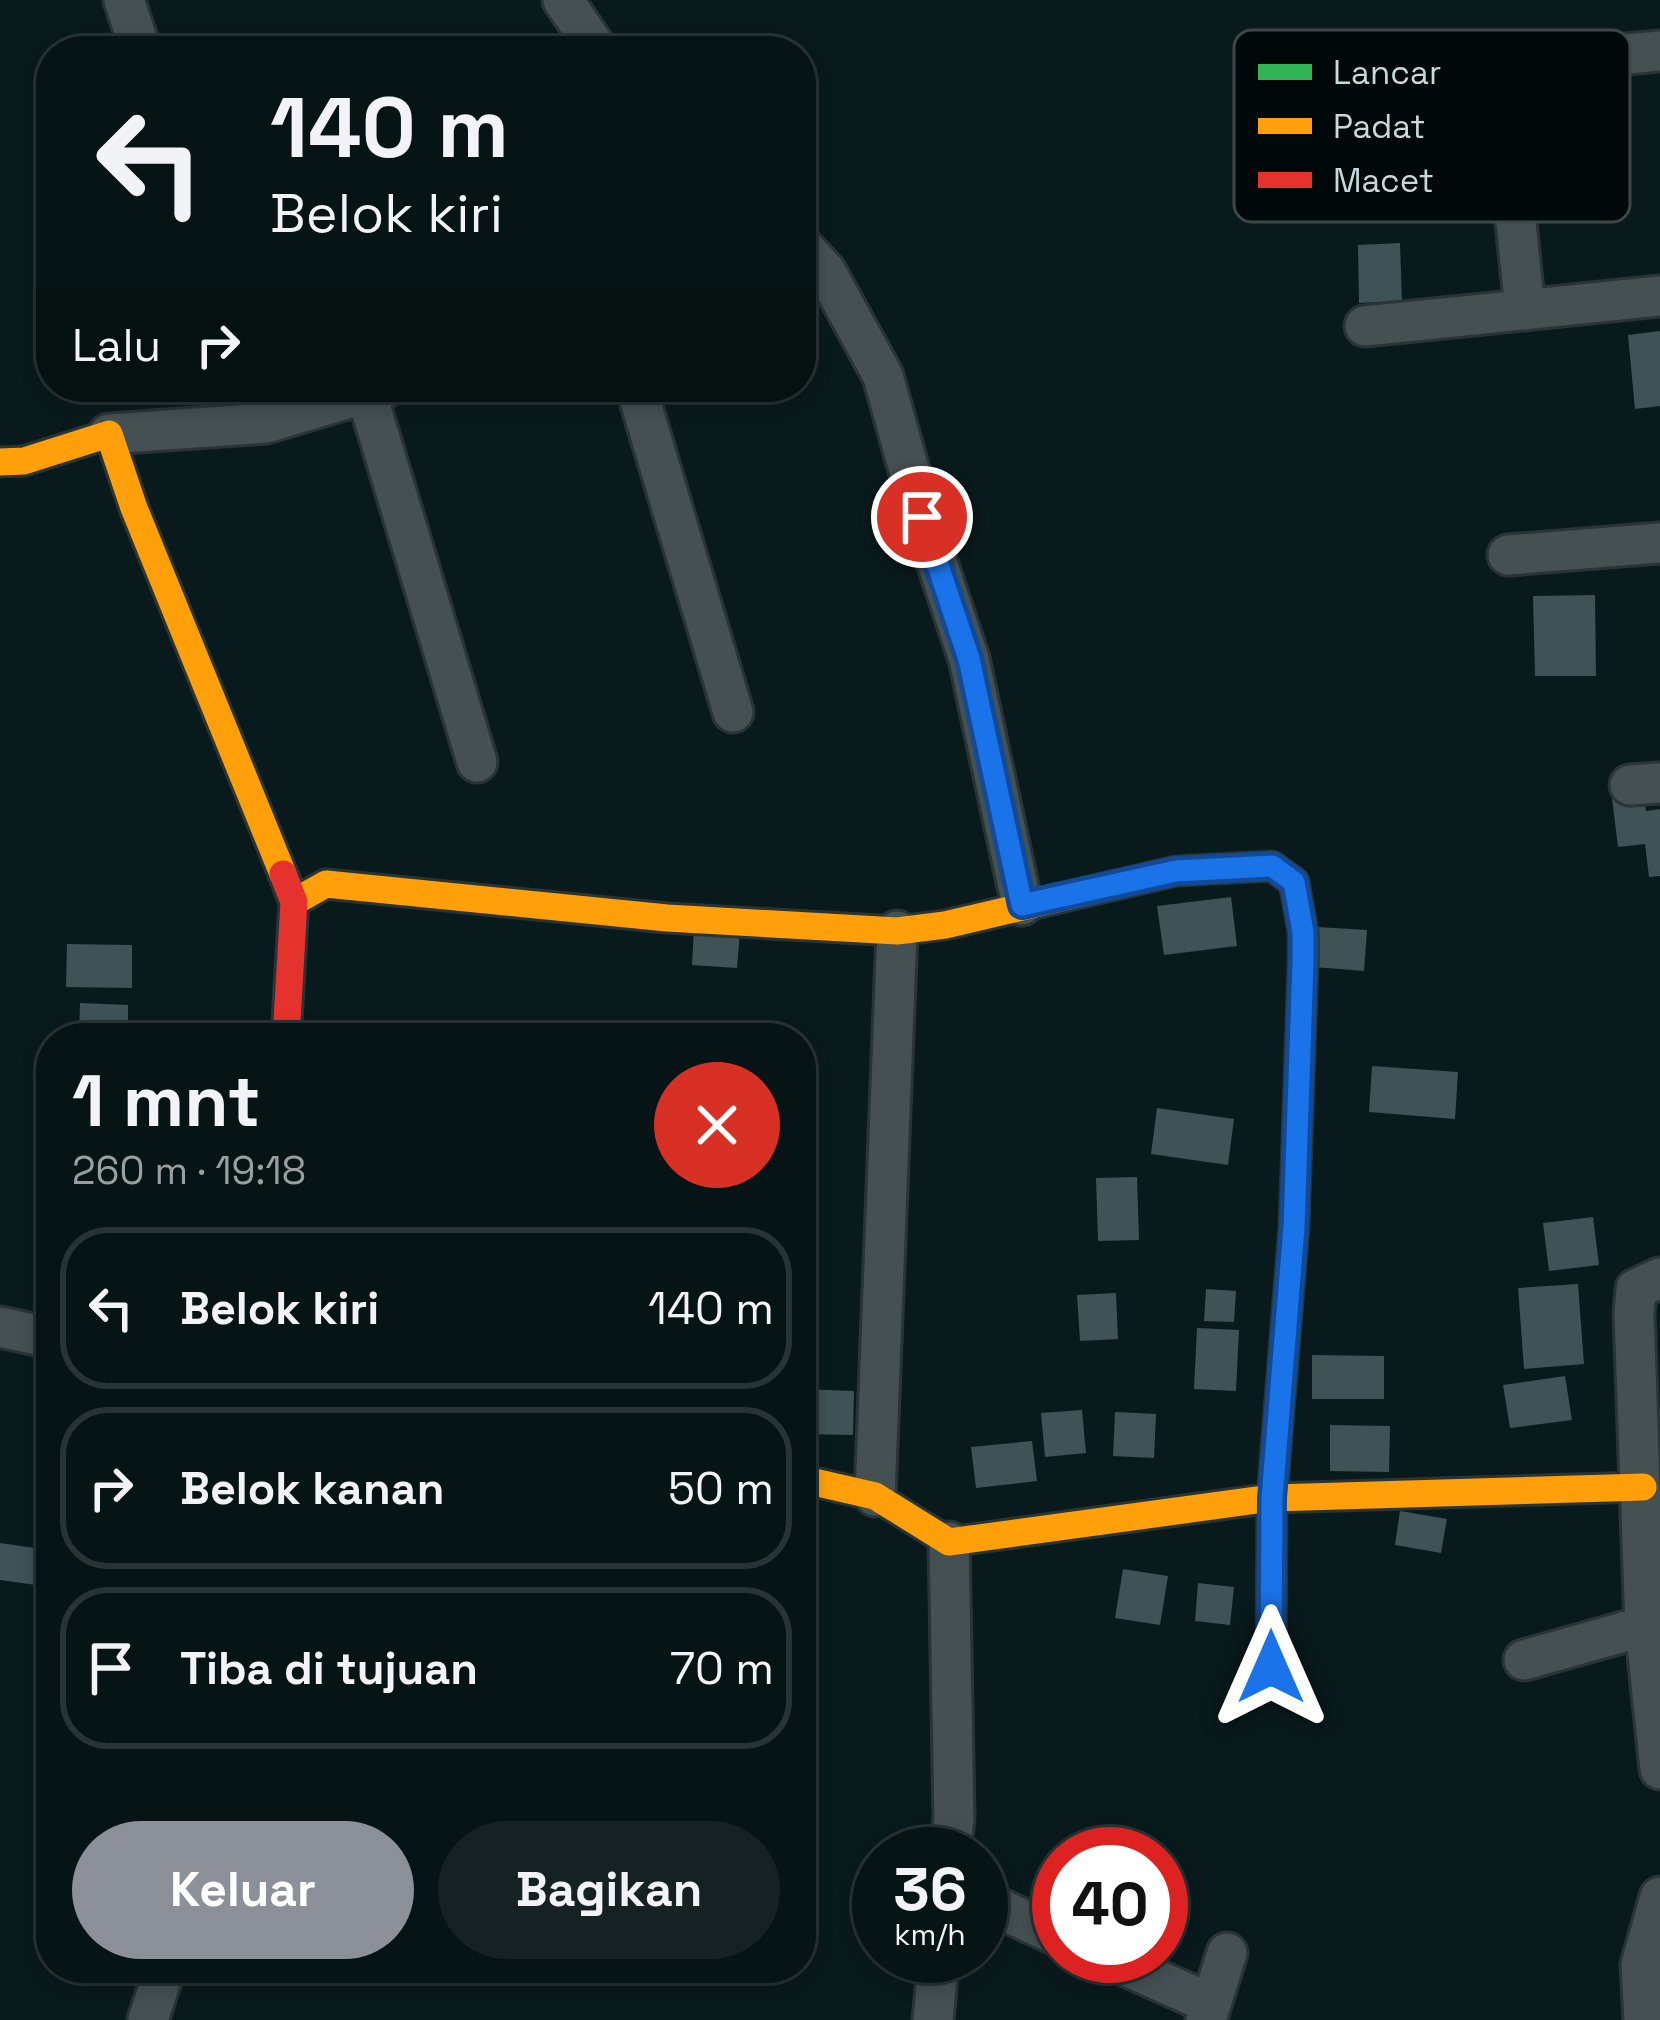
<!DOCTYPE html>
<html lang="id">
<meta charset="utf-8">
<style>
body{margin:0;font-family:"Space Grotesk",sans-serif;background:#152123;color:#f1f3f6;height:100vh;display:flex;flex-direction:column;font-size:45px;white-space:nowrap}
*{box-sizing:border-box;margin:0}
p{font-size:39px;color:#989ea1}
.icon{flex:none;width:66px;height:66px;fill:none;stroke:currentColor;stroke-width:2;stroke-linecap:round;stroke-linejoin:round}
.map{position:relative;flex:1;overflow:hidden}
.sheet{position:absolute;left:36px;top:1023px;width:780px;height:960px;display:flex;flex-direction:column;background:#071416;border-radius:48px;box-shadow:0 6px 18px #0003,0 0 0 3px #283335}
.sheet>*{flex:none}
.guide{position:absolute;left:36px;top:36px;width:780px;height:366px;border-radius:48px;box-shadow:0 6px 18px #0003,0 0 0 3px #283335;background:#071416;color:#f1f3f6;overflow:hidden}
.speed{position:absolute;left:852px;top:1827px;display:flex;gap:24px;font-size:60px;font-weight:700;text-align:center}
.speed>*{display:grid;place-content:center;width:156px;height:156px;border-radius:50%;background:#071416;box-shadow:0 6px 18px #0003,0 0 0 3px #283335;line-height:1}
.speed small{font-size:30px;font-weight:400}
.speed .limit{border:18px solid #d22;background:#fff;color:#111}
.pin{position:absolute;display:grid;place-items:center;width:102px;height:102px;color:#fff;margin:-51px;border:6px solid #fff;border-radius:50%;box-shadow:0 3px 12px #0007}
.me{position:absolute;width:132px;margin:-66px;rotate:0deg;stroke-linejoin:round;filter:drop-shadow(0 0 9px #0008)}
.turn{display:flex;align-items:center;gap:42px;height:252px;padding:0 36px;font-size:54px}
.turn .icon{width:156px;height:156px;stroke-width:2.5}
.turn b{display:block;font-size:84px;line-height:102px}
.then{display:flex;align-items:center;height:114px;padding:0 36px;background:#0003;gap:24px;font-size:45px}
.round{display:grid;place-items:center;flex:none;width:126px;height:126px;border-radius:63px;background:#152123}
.overview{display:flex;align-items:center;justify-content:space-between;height:204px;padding:0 36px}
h1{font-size:72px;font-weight:800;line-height:90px}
.cta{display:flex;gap:24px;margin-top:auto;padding:24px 36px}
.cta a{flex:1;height:138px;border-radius:72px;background:#8c9099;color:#fff;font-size:48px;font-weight:800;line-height:138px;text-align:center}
.cta a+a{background:#152123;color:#f1f3f6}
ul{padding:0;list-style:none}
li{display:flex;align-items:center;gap:36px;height:162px;margin:0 24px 18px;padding:0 12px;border:6px solid #283335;border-radius:48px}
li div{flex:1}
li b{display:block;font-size:45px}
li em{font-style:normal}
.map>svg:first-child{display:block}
.building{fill:#3f5255}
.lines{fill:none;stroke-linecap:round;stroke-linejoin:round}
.street-casing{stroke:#293436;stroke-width:45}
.fast-casing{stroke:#293436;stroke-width:33}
.slow-casing{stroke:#293436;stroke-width:33}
.jam-casing{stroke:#293436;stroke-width:33}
.street{stroke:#445052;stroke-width:39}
.fast{stroke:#30b455;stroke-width:27}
.slow{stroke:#ff9f0a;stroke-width:27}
.jam{stroke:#e5322d;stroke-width:27}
.route-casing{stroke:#114b97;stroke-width:30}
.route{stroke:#1a73e8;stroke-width:21}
.key{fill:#01080a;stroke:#3d4749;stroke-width:3}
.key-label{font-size:33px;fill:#c8d9dc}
</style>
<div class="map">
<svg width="1660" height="2020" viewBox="0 0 1660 2020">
<rect width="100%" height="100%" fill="#091a1d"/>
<path class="building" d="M1400,243L1402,301L1359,303L1358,245Z
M1660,331V406L1635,409L1628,335Z
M1595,595L1596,676H1535L1533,596Z
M1644,794L1646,811L1660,809V876L1649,877L1645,844L1618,847L1612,798Z
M1231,897L1237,946L1164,955L1157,906Z
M1317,927L1367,930L1364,971L1314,967Z
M694,928L740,931L737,968L692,965Z
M67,944L132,945V988L66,987Z
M80,1003L128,1005V1037L79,1035Z
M1372,1066L1458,1072L1455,1119L1369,1112Z
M1157,1108L1234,1119L1228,1165L1151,1154Z
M1137,1177L1139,1240L1098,1241L1096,1178Z
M1593,1217L1599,1265L1549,1271L1543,1223Z
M41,1226L51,1227V1296L34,1294Z
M1578,1284L1584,1364L1524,1369L1518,1288Z
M1206,1289L1236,1291L1234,1322L1204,1321Z
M1116,1293L1118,1339L1080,1341L1077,1295Z
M1197,1328L1239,1330L1236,1391L1194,1389Z
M1312,1355L1384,1356V1399H1312Z
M1565,1376L1572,1420L1510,1428L1503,1385Z
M801,1389L854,1391L853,1435L801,1434Z
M1082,1410L1086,1453L1045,1457L1041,1413Z
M1115,1412L1156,1414L1154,1458L1113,1456Z
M1330,1425L1390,1426L1389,1472L1330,1471Z
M1032,1441L1037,1481L976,1488L971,1447Z
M1400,1511L1447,1519L1441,1553L1395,1545Z
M0,1543L49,1550L43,1586L0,1580Z
M1123,1569L1168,1576L1160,1625L1115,1618Z
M1198,1583L1234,1587L1230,1625L1195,1621Z
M335,1968H389L386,1982Z"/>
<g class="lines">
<defs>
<path id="street" d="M124,0L141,51
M563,0L598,51
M1500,67L1525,310
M1339,81L1660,51
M801,245L826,272L883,376L922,517L969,659L1022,905
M1365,326L1660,296
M636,387L733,712
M366,392L477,762
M266,423L386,387
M109,434L266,423L254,387
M1508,555L1660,543
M1630,785L1660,783
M1660,1278L1636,1289L1634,1313L1645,1626L1660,1769
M0,1327L51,1338
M875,1496L897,931
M949,1542L954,1818L950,1854
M1524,1660L1645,1626
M981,1900L1059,1936
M1104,1956L1211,2004
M148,2020L165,1968
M933,2020L939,1956
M1206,2020L1227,1953
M1644,2020L1641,1965L1660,1897"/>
<path id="fast" d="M1103,888L1176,871L1272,866L1294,882L1303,932V963L1294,1227L1286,1325"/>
<path id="slow" d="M0,462L24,461L109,434L134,508L283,874
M294,902L326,884L667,918L897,931L945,925L1103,888
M801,1479L875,1496L949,1542L1272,1498L1643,1487
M1271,1667L1272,1498L1286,1325"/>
<path id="jam" d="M283,874L294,902L286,1038"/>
</defs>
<use href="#street" class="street-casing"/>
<use href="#fast" class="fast-casing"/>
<use href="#slow" class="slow-casing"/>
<use href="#jam" class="jam-casing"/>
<use href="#street" class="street"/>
<use href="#fast" class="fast"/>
<use href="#slow" class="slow"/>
<use href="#jam" class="jam"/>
</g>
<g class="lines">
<defs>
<path id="route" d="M922,517L969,659L1022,905L1176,871L1272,866L1294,882L1303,932V962L1294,1227L1272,1498L1271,1667"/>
</defs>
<use href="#route" class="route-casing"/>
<use href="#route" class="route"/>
</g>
<rect x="1234" y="30" width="396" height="192" rx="18" class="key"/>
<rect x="1258" y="64" width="54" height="16" fill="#30b455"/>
<rect x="1258" y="118" width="54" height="16" fill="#ff9f0a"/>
<rect x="1258" y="172" width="54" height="16" fill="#e5322d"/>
<g class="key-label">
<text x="1333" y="84">Lancar</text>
<text x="1333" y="138">Padat</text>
<text x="1333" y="192">Macet</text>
</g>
</svg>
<div class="speed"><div>36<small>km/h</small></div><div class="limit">40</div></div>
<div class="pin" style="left:922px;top:517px;background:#d93025"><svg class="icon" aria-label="arrive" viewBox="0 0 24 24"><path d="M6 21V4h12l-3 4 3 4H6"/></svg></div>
<svg class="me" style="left:1271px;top:1667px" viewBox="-20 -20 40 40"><path d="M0-17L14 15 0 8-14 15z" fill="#1a73e8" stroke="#fff" stroke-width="4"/></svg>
<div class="guide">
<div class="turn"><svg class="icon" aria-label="left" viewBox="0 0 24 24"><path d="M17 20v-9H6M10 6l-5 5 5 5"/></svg><div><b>140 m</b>Belok kiri</div></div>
<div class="then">Lalu<svg class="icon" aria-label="right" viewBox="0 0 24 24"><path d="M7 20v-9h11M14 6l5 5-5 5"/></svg></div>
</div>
<section class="sheet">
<div class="overview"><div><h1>1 mnt</h1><p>260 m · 19:18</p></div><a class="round" style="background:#d93025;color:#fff"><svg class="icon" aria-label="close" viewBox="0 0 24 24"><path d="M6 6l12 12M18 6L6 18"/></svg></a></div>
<ul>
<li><svg class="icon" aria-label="left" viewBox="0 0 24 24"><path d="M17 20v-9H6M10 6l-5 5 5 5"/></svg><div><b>Belok kiri</b></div><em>140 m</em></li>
<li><svg class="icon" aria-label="right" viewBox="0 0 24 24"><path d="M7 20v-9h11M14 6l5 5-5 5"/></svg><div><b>Belok kanan</b></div><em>50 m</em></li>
<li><svg class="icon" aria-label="arrive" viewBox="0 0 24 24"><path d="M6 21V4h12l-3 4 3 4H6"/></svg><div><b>Tiba di tujuan</b></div><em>70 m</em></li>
</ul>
<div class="cta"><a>Keluar</a><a>Bagikan</a></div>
</section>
</div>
